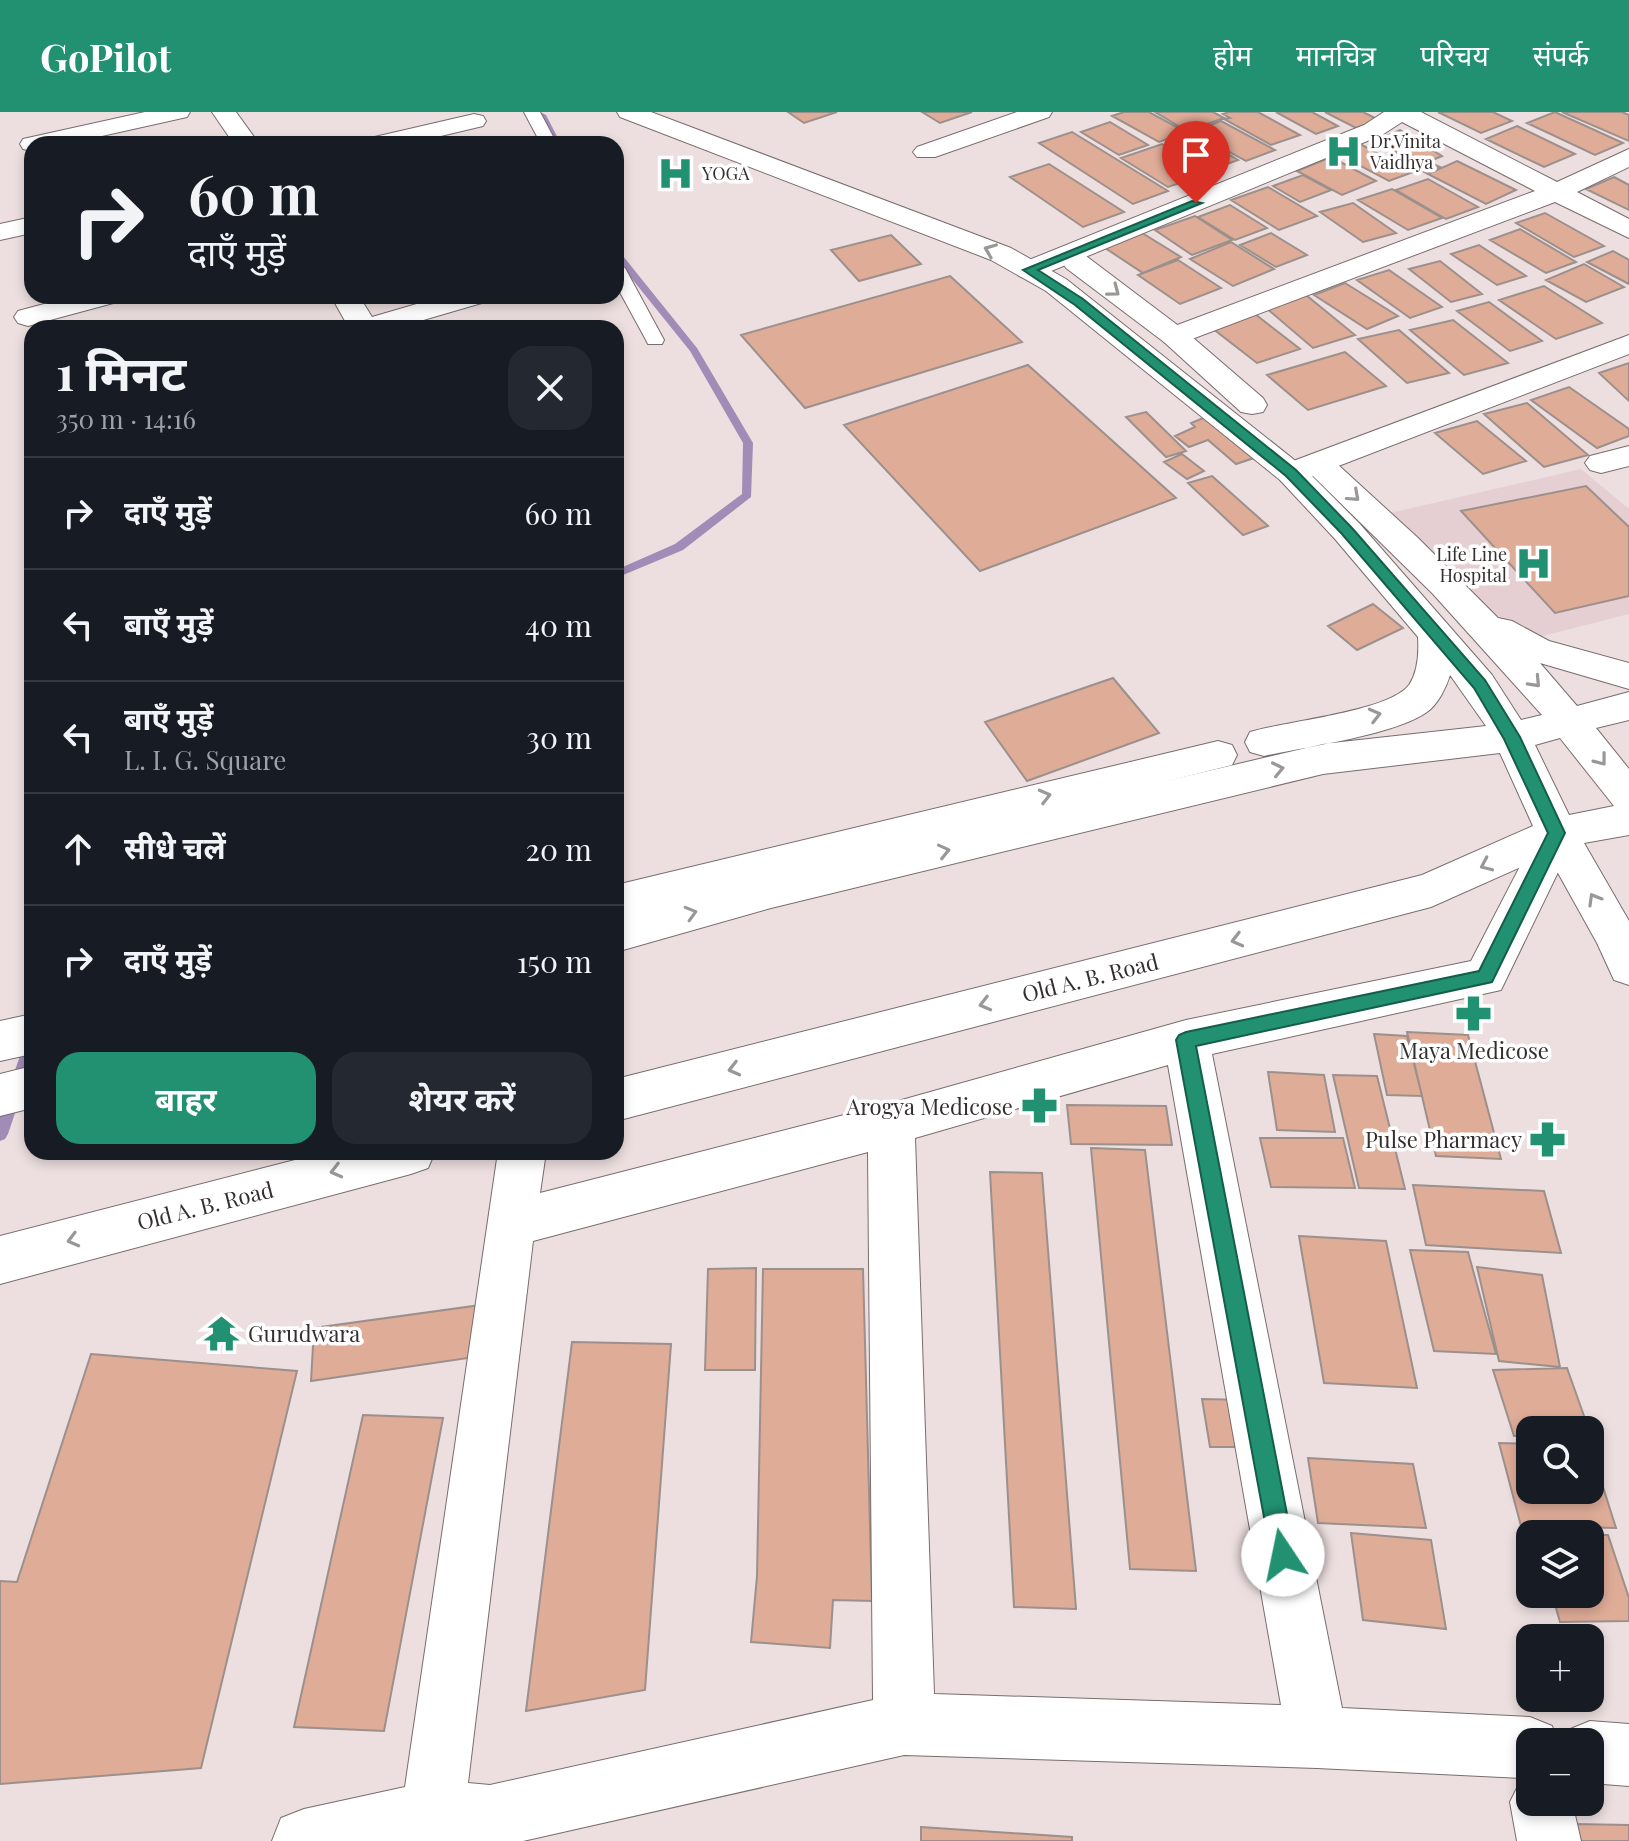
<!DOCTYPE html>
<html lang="hi">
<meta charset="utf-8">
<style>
body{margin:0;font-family:"Playfair Display","Noto Sans Devanagari",serif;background:#242831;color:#f1f3f6;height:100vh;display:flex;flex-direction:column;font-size:30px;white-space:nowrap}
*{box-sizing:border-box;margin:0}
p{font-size:26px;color:#9ea1a6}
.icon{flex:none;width:44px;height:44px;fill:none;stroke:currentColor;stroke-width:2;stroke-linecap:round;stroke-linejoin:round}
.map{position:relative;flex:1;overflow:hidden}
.sheet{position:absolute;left:24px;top:208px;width:600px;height:840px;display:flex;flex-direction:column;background:#171b24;border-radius:24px;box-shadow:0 4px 12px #0003}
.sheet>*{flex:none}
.guide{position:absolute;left:24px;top:24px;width:600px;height:168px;border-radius:24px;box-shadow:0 4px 12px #0003;background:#171b24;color:#f1f3f6;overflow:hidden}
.controls{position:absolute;left:1516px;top:1304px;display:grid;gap:16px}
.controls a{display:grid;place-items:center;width:88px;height:88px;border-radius:16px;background:#171b24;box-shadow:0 4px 12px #0003;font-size:40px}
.pin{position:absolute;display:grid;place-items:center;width:68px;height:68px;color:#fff;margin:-82px -34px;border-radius:50% 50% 50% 0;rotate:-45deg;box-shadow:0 0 8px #0007}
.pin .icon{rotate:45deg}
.me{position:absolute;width:88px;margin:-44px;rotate:349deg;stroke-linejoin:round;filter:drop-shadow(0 0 6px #0008)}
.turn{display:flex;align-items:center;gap:28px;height:168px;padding:0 32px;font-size:36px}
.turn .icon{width:104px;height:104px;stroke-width:2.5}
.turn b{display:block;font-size:56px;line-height:68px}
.round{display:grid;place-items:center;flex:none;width:84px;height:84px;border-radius:24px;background:#242831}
.summary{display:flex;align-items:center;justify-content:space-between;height:136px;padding:0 32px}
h1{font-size:48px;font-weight:700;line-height:60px}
.primary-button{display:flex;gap:16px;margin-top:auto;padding:16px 32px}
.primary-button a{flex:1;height:92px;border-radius:24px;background:#219171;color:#fff;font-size:32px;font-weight:700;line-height:92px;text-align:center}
.primary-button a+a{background:#242831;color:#f1f3f6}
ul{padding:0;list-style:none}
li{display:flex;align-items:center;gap:24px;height:112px;padding:0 32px;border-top:2px solid #363941}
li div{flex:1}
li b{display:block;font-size:30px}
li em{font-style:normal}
header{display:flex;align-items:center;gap:48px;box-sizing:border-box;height:112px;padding:0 40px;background:#219171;color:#fff}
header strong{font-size:38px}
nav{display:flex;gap:44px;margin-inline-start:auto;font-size:28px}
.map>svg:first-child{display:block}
.built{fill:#e6cfd2}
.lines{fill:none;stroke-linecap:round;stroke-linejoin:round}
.stream{fill:#a18cb7;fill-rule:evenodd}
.building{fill:#dfac98;stroke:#9c908c;stroke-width:2}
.service-casing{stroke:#796c6e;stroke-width:2}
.minor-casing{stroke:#796c6e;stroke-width:2}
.tertiary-casing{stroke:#796c6e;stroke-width:2}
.secondary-casing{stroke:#796c6e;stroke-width:2}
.service{fill:#fff;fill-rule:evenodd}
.minor{fill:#fff;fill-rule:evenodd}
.tertiary{fill:#fff;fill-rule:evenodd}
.secondary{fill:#fff;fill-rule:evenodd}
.oneway{stroke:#9a9797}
.route{fill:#219171;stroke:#155e49;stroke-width:2}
.labels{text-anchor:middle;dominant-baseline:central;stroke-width:7;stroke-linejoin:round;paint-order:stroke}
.far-poi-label{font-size:18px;fill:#342f2f;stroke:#fff;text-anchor:start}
.street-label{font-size:22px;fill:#342f2f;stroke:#fff}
.poi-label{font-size:22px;fill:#342f2f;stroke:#fff;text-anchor:end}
</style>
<header>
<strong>GoPilot</strong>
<nav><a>होम</a><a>मानचित्र</a><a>परिचय</a><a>संपर्क</a></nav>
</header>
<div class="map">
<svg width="1629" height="1729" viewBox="0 0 1629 1729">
<rect width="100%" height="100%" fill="#eddfe0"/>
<path class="built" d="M1581,357L1629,397V502L1511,532L1390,401Z"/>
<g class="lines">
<path class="stream" d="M542,1L546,3L561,32H553L538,3Z
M616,138L619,139L697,236L753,331L751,385L683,438L616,466V458L675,432L742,382L743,331L690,239L616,147Z
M32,924V951L8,1022L5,1027L0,1029V1000L25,930L27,926Z"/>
</g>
<path class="building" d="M788,0H837L804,11Z
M922,0H972L940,11Z
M1124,0H1149L1186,20L1159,30L1112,4Z
M1155,0H1213L1224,6L1187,19Z
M1229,0H1258L1300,23L1271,33L1224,7L1230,6L1223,2Z
M1276,0H1312L1338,14L1316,22Z
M1325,0H1363L1379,8L1356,16Z
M1438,0H1493L1512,9L1481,21Z
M1555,0L1623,31L1595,43L1527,11Z
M1562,0H1622L1629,3V29Z
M1221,9L1275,38L1246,49L1192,20Z
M1110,10L1148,33L1119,43L1081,20Z
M1517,14L1575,42L1544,55L1486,27Z
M1400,18L1442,44L1428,50L1440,55L1426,61L1408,52L1414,50L1374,29Z
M1072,20L1168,79L1133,92L1039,31Z
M1200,25L1238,48L1208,59L1169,36Z
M1162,32L1210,61L1168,75L1121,46Z
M1360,32L1413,60L1389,69L1336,41Z
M1331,45L1376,69L1342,83L1297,59Z
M1457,49L1516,78L1486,92L1428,62Z
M1049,52L1124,100L1083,115L1010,65Z
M1303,63L1331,78L1300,90L1273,74Z
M1614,65L1629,73V98L1586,77Z
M1428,67L1478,95L1446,107L1396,78Z
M1268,75L1317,104L1279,118L1231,88Z
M1392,77L1442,106L1408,118L1358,88Z
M1353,91L1396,121L1363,130L1320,100Z
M1230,93L1267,116L1235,128L1198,105Z
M1545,101L1604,134L1574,145L1516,111Z
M1195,104L1232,128L1192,143L1155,118Z
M1520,117L1576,150L1546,161L1490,128Z
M1139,119L1181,145L1143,161L1102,134Z
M1271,121L1307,143L1276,155L1240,133Z
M891,123L921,152L859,169L831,138Z
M1231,130L1274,157L1233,174L1190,147Z
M1479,133L1526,164L1497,173L1451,142Z
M1613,139L1629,148V172L1587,150Z
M1178,148L1221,176L1180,192L1138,163Z
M1440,149L1482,182L1451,190L1409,157Z
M1584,152L1624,175L1586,190L1546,168Z
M1389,158L1442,195L1410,206L1357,168Z
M950,164L1022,230L805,296L741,223Z
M1345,171L1398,204L1367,217L1314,183Z
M1544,174L1602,211L1556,227L1499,188Z
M1306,183L1355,223L1313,236L1265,195Z
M1489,190L1542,229L1510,239L1457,199Z
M1255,202L1300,237L1257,251L1212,216Z
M1453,208L1508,251L1464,263L1410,218Z
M1399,218L1449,261L1407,271L1358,227Z
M1345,240L1386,274L1308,298L1267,263Z
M1629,251V289L1599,261Z
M1028,253L1176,386L980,459L844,313Z
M1569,275L1629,317V324L1597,336L1531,288Z
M1527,291L1588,343L1544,355L1484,302Z
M1146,300L1186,339L1166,345L1126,305Z
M1206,305L1254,346L1236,352L1208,328L1189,335L1175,324L1195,315L1191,311Z
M1477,309L1526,349L1483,362L1435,321Z
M1182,342L1204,359L1187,367L1164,350Z
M1212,364L1268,414L1243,423L1188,371Z
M1586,374L1629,415V484L1555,501L1461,399Z
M1373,492L1403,516L1357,538L1328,514Z
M1113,566L1159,621L1027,669L985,610Z
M1407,920L1468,923L1501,1047L1436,1044Z
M1374,922L1407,924L1422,984L1387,983Z
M1268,960L1324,963L1335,1020L1277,1018Z
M1333,963L1377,964L1405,1077L1359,1076Z
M1067,993L1166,994L1172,1033L1071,1032Z
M1260,1026H1343L1355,1076L1271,1075Z
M1091,1036L1145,1038L1196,1459L1130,1457Z
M990,1060L1042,1061L1076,1497L1014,1495Z
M1413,1073L1544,1079L1561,1141L1426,1133Z
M1299,1124L1386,1129L1417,1276L1324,1271Z
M1410,1138L1468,1140L1496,1242L1434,1239Z
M1477,1155L1542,1163L1560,1255L1499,1249Z
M756,1156L755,1258H705L708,1157Z
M763,1157H863L872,1489L833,1488L830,1536L751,1530L757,1464Z
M481,1193L482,1244L311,1269L314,1216Z
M572,1230L671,1232L645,1578L526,1599Z
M91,1242L297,1259L201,1656L0,1672V1469L17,1470Z
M1567,1256L1589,1318H1530V1324H1514L1493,1258Z
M1202,1287L1246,1288L1253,1335H1210Z
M363,1303L443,1306L384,1619L294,1615Z
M1499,1331L1530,1332V1378H1590V1334L1616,1416L1521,1414Z
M1308,1346L1413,1352L1426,1416L1318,1411Z
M1351,1421L1431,1428L1446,1517L1363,1508Z
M1590,1423H1608L1629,1486V1509L1560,1510L1552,1482H1590Z
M1574,1712L1629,1713V1729H1579Z
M921,1715L1072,1725V1729H921Z"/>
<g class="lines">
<defs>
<path id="service" d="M524,0H540L557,32H541Z
M616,151L625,156L664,228L662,232H648L646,228L616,173Z"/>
<path id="minor" d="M145,0H190L187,5L66,32H32V39L23,37L20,32L23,27Z
M212,0H236L259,32H234Z
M1017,0H1052L1049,5L935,45H917L913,40L917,35Z
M1384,0H1421L1557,70L1629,37V55L1577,80L1629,107V126L1555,90L1184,230L1174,233L1164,230L1159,224L1164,218L1535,79L1402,10L1382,23L1039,164L1029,166L1019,164L1015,158L1019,152L1364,13Z
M474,2L483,4L486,9L483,14L407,32H363L366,27Z
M32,105V121L0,128V112Z
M74,184H121L117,190L28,214L18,211L14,205L18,199Z
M331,184H359L372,205L444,184H489L485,190L396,216H349Z
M1629,223V242L1302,368L1291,371L1280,368L1275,361L1280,354Z
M1629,334V354L1601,361L1590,358L1585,351L1590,344Z
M1557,705L1571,710L1577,721L1501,878L1212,942L1342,1596L1530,1605L1552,1614L1558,1630H1530V1690H1572L1581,1729H1517L1510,1690L1522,1666L1317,1656L904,1643L523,1729H272L281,1706L304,1697L405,1675L498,1040H546L540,1081L891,991L1186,908L1471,849L1543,710ZM1168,953L1281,1593L934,1582L915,1026ZM868,1040L873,1588L490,1673L468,1671L533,1129Z
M1590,1609L1629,1612V1674L1590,1671V1630H1563L1568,1618Z"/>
<path id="tertiary" d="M1218,629L1232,633L1237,643L1232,653L616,807V773Z
M32,902V942L0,949V909Z"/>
<path id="secondary" d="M617,0H651L1011,136L1066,167L1302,354L1359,411L1492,563L1521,608L1542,603L1433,482L1313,364L1308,357L1313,350L1324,347L1335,350L1418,426L1498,506L1512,509L1549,529L1629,551V577L1540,551L1577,594L1629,580V608L1596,616L1629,657V723L1584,731L1629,809V873L1614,868L1597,831L1548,743L1431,795L616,1009V967L1422,763L1533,714L1500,641L1323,662L771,796L616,840V804L771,762L1323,632L1486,614L1450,563C1446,576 1438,592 1427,600C1395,623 1305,635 1264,644L1250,640L1245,630L1250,620C1286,609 1388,600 1409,573C1418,560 1419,540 1418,525L1335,427L1280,368L1046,179L991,148L620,5ZM1560,626L1614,694L1569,703L1535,633Z
M1076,142L1086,144L1184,218L1263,286L1267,293L1263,300L1252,302L1241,300L1164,230L1066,156L1062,150L1066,144Z
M32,954V996L0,1004V962Z
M326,1040H435L428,1056L411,1062L0,1172V1124Z"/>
</defs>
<use href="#service" class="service-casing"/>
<use href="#minor" class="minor-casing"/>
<use href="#tertiary" class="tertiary-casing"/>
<use href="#secondary" class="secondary-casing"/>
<use href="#service" class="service"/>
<use href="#minor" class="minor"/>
<use href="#tertiary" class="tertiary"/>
<use href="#secondary" class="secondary"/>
</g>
<defs><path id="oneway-chevron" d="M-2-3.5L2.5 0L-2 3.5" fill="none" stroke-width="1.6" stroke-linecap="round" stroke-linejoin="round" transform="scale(2)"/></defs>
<g class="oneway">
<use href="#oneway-chevron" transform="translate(990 138) rotate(-158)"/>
<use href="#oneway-chevron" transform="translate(1114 179) rotate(37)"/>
<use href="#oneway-chevron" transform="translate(1354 384) rotate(42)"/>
<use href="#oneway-chevron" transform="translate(1535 570) rotate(47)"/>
<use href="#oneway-chevron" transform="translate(1375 603) rotate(-14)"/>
<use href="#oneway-chevron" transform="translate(1601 648) rotate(52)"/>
<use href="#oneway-chevron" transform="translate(1278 657) rotate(-12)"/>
<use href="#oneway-chevron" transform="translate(1045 684) rotate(-14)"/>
<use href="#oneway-chevron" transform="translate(944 739) rotate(-13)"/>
<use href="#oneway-chevron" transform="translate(1486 753) rotate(156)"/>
<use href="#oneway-chevron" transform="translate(1594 787) rotate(-120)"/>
<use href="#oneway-chevron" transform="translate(691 801) rotate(-16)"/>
<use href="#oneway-chevron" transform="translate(1237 828) rotate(166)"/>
<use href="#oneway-chevron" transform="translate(985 892) rotate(166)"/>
<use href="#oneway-chevron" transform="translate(734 957) rotate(166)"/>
<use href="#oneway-chevron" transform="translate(336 1059) rotate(166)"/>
<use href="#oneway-chevron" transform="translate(73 1128) rotate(165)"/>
</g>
<path class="route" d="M1192,89L1202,91L1038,158L1083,187L1296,358L1352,416L1485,568L1520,625L1565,721L1492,870L1196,934L1295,1443L1291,1451L1283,1455L1274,1451L1271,1443L1176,928L1179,923L1186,920L1479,859L1548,721L1504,627L1474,576L1342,422L1286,364L1075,193L1023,158Z"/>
<defs>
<symbol id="hospital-bare" viewBox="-9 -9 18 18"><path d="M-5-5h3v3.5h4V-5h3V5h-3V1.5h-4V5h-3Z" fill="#219171" stroke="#fff" stroke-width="2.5" paint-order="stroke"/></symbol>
<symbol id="pharmacy-bare" viewBox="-9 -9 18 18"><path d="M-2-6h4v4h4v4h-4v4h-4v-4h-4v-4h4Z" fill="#219171" stroke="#fff" stroke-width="2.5" paint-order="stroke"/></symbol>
<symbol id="temple-bare" viewBox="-9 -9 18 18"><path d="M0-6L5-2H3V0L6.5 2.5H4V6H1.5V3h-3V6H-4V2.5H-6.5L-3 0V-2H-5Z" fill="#219171" stroke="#fff" stroke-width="2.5" paint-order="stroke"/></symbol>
</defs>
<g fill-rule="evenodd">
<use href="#hospital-bare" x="1318" y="14" width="51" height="51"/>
<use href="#hospital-bare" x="650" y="36" width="51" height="51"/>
<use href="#hospital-bare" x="1508" y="426" width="51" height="51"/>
<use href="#pharmacy-bare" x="1448" y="876" width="51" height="51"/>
<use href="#pharmacy-bare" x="1014" y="968" width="51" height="51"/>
<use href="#pharmacy-bare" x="1522" y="1002" width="51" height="51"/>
<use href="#temple-bare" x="196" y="1196" width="51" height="51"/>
</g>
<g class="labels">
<g class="far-poi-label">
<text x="1370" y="29">Dr.Vinita<tspan x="1370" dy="21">Vaidhya</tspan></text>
<text x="702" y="61">YOGA</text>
<text x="1507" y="442" text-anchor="end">Life Line<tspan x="1507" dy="21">Hospital</tspan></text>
</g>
<g class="street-label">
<text transform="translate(1090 865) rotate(-14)">Old A. B. Road</text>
<text transform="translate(205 1093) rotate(-14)">Old A. B. Road</text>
</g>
<g class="poi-label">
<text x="1474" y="938" text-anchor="middle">Maya Medicose</text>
<text x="1013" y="994">Arogya Medicose</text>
<text x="1522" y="1027">Pulse Pharmacy</text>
<text x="248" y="1221" text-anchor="start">Gurudwara</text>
</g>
</g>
</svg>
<div class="controls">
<a><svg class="icon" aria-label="search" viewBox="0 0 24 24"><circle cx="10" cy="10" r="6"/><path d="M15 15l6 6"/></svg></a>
<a><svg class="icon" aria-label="layers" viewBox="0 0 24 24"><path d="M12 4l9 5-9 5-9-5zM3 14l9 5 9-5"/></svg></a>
<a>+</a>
<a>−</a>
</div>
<div class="pin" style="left:1196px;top:91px;background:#d93025"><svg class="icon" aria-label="arrive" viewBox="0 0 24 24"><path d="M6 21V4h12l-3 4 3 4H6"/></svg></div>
<svg class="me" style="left:1283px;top:1443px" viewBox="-20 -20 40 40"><circle r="19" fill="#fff"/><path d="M0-13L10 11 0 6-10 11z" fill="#219171"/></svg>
<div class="guide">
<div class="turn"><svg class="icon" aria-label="right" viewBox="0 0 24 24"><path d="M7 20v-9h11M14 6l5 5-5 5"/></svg><div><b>60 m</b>दाएँ मुड़ें</div></div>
</div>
<section class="sheet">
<div class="summary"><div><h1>1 मिनट</h1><p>350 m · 14:16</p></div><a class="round"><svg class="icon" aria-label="close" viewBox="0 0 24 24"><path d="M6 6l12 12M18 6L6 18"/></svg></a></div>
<ul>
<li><svg class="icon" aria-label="right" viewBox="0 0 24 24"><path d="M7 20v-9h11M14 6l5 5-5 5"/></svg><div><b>दाएँ मुड़ें</b></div><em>60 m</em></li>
<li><svg class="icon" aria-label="left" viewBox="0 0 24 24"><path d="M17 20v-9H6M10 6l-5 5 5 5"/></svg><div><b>बाएँ मुड़ें</b></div><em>40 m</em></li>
<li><svg class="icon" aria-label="left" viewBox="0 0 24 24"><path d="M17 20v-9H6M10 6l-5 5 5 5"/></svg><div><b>बाएँ मुड़ें</b><p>L. I. G. Square</p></div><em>30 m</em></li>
<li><svg class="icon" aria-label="ahead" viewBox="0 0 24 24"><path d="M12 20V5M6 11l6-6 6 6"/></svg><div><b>सीधे चलें</b></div><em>20 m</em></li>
<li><svg class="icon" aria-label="right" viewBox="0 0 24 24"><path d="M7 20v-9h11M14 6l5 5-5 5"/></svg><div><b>दाएँ मुड़ें</b></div><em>150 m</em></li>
</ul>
<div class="primary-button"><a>बाहर</a><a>शेयर करें</a></div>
</section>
</div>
